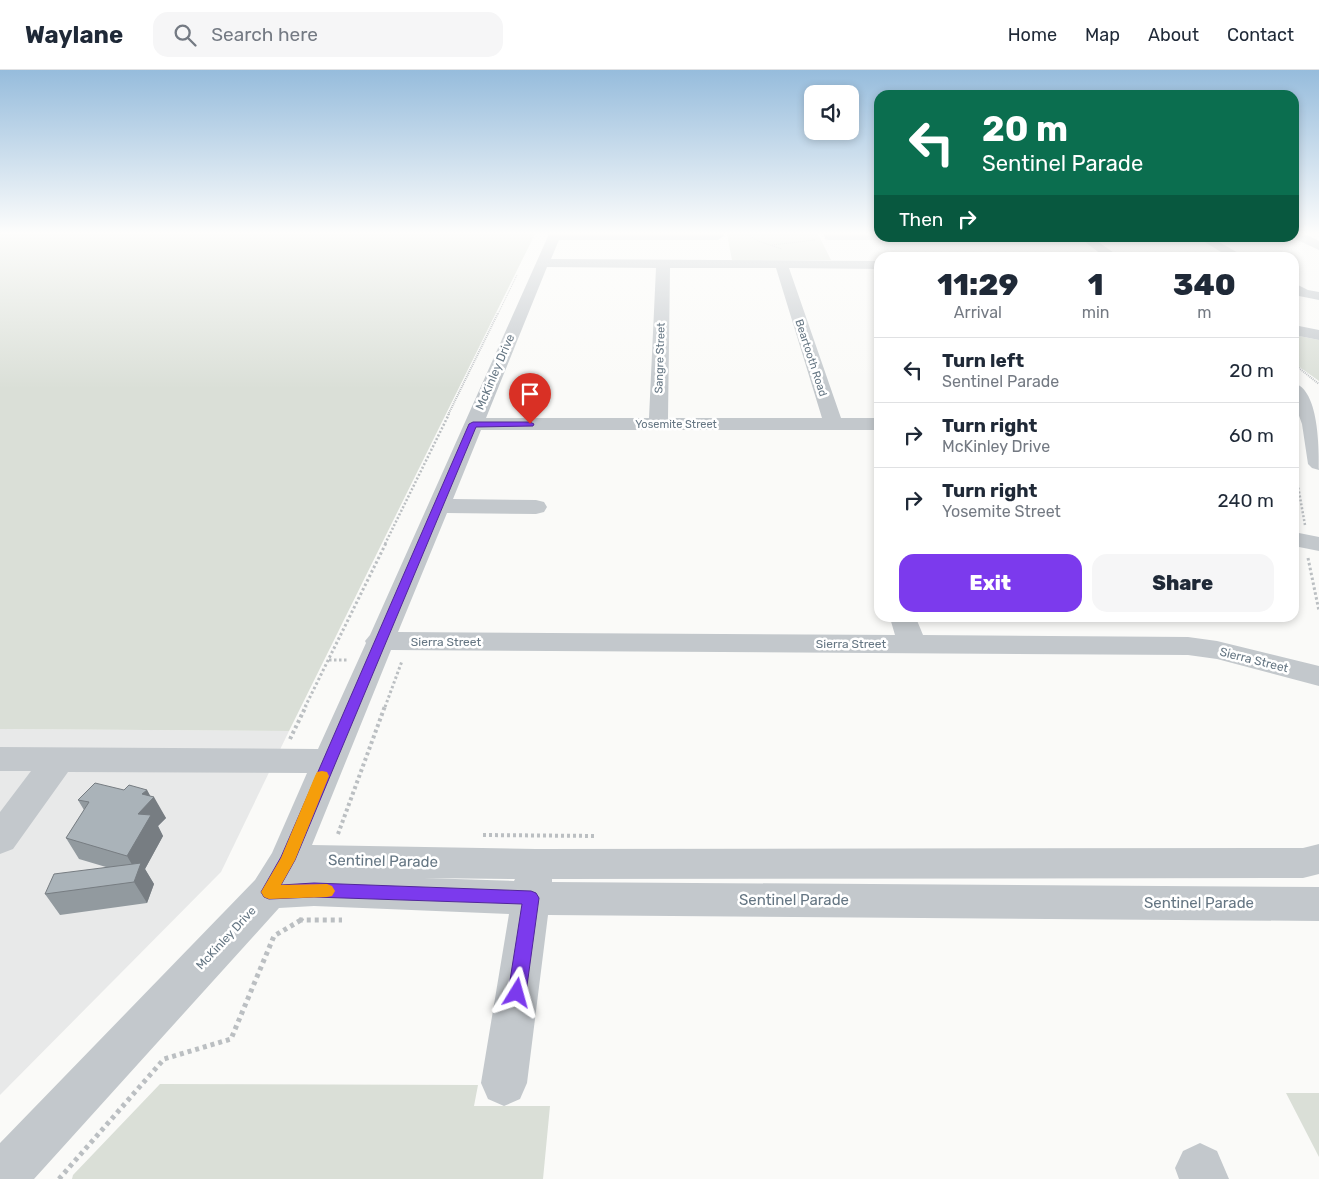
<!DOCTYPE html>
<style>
body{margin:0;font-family:Rubik,sans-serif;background:#f6f6f7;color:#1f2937;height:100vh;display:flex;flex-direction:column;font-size:19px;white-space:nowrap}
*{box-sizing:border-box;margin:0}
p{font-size:16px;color:#747a83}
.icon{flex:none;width:28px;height:28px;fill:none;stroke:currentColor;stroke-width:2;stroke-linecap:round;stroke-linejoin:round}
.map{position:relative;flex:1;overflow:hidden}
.drawer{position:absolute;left:874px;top:182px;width:425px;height:370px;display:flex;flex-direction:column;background:#fff;border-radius:15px;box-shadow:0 2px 8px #0003}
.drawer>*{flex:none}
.guide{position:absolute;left:874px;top:20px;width:425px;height:152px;border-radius:15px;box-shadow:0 2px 8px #0003;background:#0b6e4f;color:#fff;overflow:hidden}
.buttons{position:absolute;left:804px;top:15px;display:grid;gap:10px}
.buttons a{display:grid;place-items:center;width:55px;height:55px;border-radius:10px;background:#fff;box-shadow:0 2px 8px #0003;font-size:25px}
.pin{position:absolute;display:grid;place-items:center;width:42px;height:42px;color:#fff;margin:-51px -21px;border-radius:50% 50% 50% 0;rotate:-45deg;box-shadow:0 0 5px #0007}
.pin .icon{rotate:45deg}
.me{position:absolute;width:55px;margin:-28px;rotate:8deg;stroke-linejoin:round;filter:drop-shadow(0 0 4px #0008)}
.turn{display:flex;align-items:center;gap:18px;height:105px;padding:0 25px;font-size:22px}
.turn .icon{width:65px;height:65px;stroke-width:2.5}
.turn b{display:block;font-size:35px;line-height:42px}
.then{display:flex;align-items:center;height:48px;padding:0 25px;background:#0003;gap:10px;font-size:19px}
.eta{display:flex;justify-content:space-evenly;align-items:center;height:85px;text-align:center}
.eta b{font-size:30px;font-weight:800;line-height:35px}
.action{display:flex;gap:10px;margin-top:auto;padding:10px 25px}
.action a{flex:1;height:58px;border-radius:15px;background:#7c3aed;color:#fff;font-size:20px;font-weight:800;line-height:58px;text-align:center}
.action a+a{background:#f6f6f7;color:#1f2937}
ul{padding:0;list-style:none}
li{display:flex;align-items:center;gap:15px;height:65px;padding:0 25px;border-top:1px solid #e0e1e3}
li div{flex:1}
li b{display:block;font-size:19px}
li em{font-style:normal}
header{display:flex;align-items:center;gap:30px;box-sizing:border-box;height:70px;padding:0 25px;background:#fff;border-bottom:1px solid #e0e1e3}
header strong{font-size:24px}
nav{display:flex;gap:28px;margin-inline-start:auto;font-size:18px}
.search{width:350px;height:45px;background:#f6f6f7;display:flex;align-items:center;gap:12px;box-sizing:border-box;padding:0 18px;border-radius:15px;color:#747a83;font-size:19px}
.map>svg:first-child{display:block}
.built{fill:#e8e9e9}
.green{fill:#dadfd7}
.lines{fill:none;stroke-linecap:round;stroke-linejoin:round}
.path-far5{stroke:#bbbfc2;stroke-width:1;stroke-dasharray:1 1;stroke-linecap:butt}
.path-far4{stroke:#bbbfc2;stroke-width:2;stroke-dasharray:1 1;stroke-linecap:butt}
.path-far3{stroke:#bbbfc2;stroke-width:2.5;stroke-dasharray:2 2;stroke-linecap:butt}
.path-far2{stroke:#bbbfc2;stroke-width:3;stroke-dasharray:2.5 2.5;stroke-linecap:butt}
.path-far1{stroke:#bbbfc2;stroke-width:4;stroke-dasharray:3 3;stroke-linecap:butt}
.path{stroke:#bbbfc2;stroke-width:5;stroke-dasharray:4 4;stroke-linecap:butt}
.minor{fill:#c3c8cc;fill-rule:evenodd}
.wall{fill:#929a9f}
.shaded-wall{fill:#777d82}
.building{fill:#aab3b9;stroke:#777d82}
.route{fill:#7c3aed;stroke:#51269a}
.slow{fill:#f59e0b}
.labels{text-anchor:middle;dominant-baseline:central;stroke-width:5;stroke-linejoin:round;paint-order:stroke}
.far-street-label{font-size:11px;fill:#657683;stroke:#fff}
.street-label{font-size:12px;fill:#657683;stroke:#fff}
.near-street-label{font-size:15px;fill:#657683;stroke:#fff}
</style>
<header>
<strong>Waylane</strong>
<div class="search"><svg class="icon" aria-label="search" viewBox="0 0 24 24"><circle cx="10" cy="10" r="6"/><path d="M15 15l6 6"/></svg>Search here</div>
<nav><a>Home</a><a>Map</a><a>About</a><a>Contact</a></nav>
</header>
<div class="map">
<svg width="1319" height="1109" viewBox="0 0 1319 1109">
<rect width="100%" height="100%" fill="#fafaf8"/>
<path class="built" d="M0,659L289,661L221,802L0,1025Z"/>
<path class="green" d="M0,164H535L289,661L0,659Z
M727,164H818L831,190L737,191L732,190Z
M1294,265L1319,270V311L1294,293Z
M160,1014L478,1015L474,1036H550L543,1109H72L73,1105Z
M1286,1023H1319V1087Z"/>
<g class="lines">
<path class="path-far5" d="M747,164L758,171L782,179
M1140,168H1161
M893,169H1069
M772,175L815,170
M498,244L517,205"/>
<path class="path-far4" d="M1294,294L1319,314
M448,345L498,243"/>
<path class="path-far3" d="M1294,394L1305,455
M385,474L449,344"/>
<path class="path-far2" d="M1308,488L1319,541
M329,590H348
M305,637L386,473
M385,637L402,591"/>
<path class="path-far1" d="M290,669L306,636
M338,764L385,636
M483,765L597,766"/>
<path class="path" d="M302,848L301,850H342
M59,1109L164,989L231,969L274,866L301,850"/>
<path class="minor" d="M549,164H723L724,166L718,170H559L551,189L879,191V199L789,198L841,348H879V360H481L453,429L536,430L544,432L547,437L544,442L536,444L447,443L398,562L895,565L890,548H916L923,565L1188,567L1217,571L1319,596V616L1217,589L1188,585L391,580L312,775L536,779L1303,778L1319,774V804L1303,808L552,809V812L1319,817V851L548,845L527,1013L520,1029L504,1036L488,1029L481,1013L509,844L314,836L279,838L34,1109H0V1073L255,810L272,783L307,703L68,702L13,779L0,784V742L31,701H0V677L318,679L366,573L365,571L370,565ZM547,197L656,198L649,348H486ZM670,198H776L822,348H668ZM424,808L515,809L514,811Z
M824,164H879V168H884L879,170H829L825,169Z
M1294,164H1305L1319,171V180L1293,168Z
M1080,168H1093L1121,188H1106Z
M1198,168H1212L1247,188H1231Z
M1294,213L1308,220L1319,222V230L1299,226L1294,223Z
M1294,255L1319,260V270L1294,265Z
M1294,313C1319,320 1319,377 1319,400L1312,398L1308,394L1302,354L1294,332Z
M1294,462L1319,467V481L1294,476Z
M1200,1073L1217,1081L1229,1109H1179L1175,1098L1183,1081Z"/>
</g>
<path class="wall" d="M124,720H147L150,726L166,748L158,756L163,766L145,799L154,814L147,833L60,845L45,824L106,797L79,789L66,768L84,740L78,730Z"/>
<path class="shaded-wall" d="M147,720L152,729L154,727L166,748L158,756L163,766L145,799L154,814L147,833L134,812L137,803L127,786L142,724Z"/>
<path class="building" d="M95,713L124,720L129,715L147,720L142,724L154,727L138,744L151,745L127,786L66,768L89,732L78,730Z
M141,793L134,812L45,824L54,804Z"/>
<linearGradient id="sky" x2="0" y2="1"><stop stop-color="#96bcdc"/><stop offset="0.51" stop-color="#fdfdfc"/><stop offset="1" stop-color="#fdfdfc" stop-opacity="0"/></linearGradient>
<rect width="1319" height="319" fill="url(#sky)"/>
<path class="route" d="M530,352L534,354L533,356L476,357L295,790L281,815L314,813L531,821L536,823L539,828L526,923L523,929L517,931L511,929L508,923L522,834L314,827L269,829L264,827L261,822L281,787L469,354L473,352Z"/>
<path class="slow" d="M322,701L327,702L329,706L295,790L281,815L327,814L332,816L335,821L332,826L327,827L269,829L264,827L261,822L281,788L315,706L317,702Z"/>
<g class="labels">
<g class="far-street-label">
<text transform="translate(660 288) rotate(-88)">Sangre Street</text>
<text transform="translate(811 288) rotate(72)">Beartooth Road</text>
<text x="676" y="354">Yosemite Street</text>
</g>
<g class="street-label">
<text transform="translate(495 302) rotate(-67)">McKinley Drive</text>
<text x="446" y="572">Sierra Street</text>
<text x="851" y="574">Sierra Street</text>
<text transform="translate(1254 590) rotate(14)">Sierra Street</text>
<text transform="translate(226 868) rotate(-47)">McKinley Drive</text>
</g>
<g class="near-street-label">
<text transform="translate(383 791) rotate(1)">Sentinel Parade</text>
<text x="794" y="830">Sentinel Parade</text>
<text x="1199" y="833">Sentinel Parade</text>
</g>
</g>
</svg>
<div class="buttons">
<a><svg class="icon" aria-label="sound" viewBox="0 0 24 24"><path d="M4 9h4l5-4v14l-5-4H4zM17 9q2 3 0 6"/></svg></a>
</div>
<div class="pin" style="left:530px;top:354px;background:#d93025"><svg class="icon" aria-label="arrive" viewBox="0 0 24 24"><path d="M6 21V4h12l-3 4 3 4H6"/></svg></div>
<svg class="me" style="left:517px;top:923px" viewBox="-20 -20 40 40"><path d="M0-17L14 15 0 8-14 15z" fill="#7c3aed" stroke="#fff" stroke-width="4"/></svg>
<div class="guide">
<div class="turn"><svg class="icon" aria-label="left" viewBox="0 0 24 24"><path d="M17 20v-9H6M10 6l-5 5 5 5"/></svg><div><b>20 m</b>Sentinel Parade</div></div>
<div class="then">Then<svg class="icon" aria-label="right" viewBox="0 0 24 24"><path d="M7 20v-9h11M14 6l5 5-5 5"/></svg></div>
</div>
<section class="drawer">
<div class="eta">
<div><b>11:29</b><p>Arrival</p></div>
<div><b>1</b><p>min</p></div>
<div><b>340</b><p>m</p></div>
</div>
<ul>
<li><svg class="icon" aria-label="left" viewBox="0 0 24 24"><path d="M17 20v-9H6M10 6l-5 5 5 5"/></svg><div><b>Turn left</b><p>Sentinel Parade</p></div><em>20 m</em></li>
<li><svg class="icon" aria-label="right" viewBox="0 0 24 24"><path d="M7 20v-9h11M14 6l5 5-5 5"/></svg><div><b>Turn right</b><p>McKinley Drive</p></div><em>60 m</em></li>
<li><svg class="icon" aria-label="right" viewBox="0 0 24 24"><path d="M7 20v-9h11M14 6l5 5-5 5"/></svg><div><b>Turn right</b><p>Yosemite Street</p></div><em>240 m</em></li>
</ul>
<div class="action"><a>Exit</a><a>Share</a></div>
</section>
</div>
